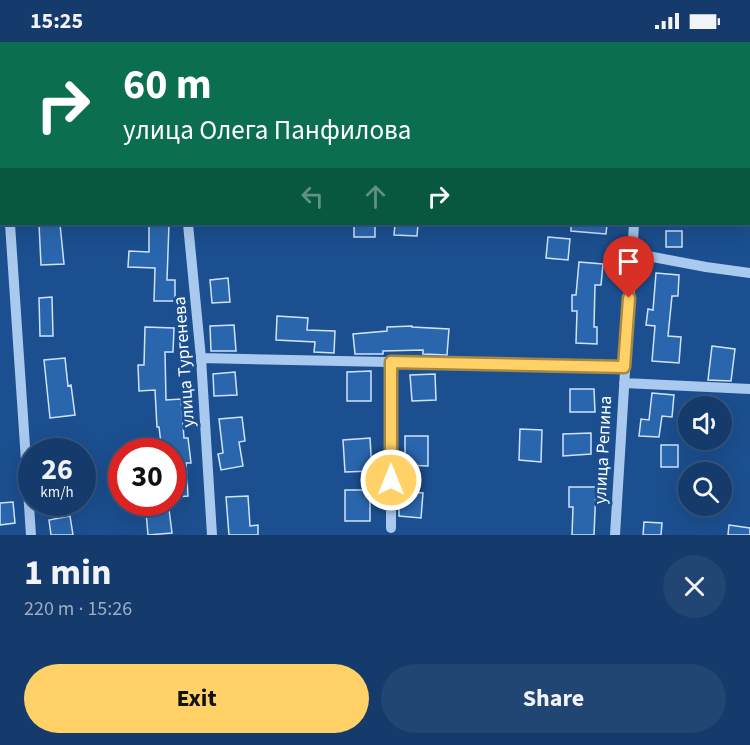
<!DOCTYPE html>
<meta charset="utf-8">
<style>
body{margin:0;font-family:"Source Sans 3",sans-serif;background:#214673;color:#f1f3f6;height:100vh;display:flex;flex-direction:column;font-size:22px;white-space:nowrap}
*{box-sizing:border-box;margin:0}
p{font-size:20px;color:#9dadc1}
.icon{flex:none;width:33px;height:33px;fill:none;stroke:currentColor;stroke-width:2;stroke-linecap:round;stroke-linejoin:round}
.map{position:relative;height:493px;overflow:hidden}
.side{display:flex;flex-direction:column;background:#143b6b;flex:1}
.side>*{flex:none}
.guide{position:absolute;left:0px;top:0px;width:750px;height:183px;box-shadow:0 6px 24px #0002,0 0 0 2px #33557e;background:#0b6e4f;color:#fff;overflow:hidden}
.fabs{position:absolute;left:678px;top:354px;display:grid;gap:12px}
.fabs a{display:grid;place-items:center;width:54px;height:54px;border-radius:50%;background:#143b6b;box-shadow:0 6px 24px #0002,0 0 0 2px #33557e;font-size:30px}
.speed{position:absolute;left:18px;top:396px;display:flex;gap:12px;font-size:30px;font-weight:700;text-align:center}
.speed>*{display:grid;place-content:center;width:78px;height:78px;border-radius:50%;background:#143b6b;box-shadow:0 6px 24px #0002,0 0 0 2px #33557e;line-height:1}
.speed small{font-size:15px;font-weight:400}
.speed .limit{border:9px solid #d22;background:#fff;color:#111}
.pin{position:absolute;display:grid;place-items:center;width:51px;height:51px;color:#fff;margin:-62px -26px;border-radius:50% 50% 50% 0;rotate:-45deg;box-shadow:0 0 6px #0007}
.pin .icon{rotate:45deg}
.me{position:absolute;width:66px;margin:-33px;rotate:0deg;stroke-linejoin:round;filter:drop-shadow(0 0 4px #0008)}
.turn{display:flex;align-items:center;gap:21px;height:126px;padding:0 24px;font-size:27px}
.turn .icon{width:78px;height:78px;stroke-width:2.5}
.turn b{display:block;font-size:42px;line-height:51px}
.lanes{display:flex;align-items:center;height:57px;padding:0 24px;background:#0003;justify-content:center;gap:30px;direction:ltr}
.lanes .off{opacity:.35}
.round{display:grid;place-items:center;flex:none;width:63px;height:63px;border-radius:32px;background:#214673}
.summary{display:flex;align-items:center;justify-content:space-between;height:102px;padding:0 24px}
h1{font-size:36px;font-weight:700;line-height:45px}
.button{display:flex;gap:12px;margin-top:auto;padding:12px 24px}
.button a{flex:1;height:69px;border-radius:36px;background:#ffd166;color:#111;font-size:24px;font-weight:700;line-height:69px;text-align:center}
.button a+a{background:#214673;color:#f1f3f6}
.status{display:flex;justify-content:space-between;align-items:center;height:42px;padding:0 30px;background:#143b6b;direction:ltr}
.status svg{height:16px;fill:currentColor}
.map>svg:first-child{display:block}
.building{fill:#2a66ad;stroke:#cfe3fa;stroke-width:1.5}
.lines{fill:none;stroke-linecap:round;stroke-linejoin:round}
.minor{stroke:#a9c9ee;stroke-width:10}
.route-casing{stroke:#a68842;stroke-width:15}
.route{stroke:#ffd166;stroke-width:10}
.labels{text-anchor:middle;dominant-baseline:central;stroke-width:6;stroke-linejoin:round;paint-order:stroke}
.street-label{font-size:18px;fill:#fff;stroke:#1b4f8f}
</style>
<div class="status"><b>15:25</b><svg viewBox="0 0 49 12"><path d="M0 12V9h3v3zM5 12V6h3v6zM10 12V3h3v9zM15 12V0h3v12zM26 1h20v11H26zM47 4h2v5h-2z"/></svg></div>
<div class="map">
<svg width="750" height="493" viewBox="0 0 750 493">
<rect width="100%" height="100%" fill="#1b4f8f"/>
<path class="building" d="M39,182H60L64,222L41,223Z
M149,182H169L167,238H175V259H154L155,226L128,225L129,209L149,210Z
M354,182H375V195H354Z
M395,182H418L417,194L394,193Z
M571,182H607L606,192L571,189Z
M666,189H682V205H666Z
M548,195L570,197L568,218L546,216Z
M579,220L603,222L601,243H595L594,285H597V302L576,301L577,269H572V253H576Z
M656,231L679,233L678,254H672L668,294L681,295L679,321L652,319L655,284L646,283L648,267L653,268Z
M228,236L230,260L212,261L210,238Z
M52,255L53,294H40L39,256Z
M277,274L308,276L307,288L335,289L334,311L314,310L315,300L276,298Z
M234,283L236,309H211L210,284Z
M412,284V285L449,287L447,313L423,312V308L383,309V312H355L353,292L387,289V285Z
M145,285L174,286L173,310H165L166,358L181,357L184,396H188L191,421H186L188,454L175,455L172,410H162L159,385H157L155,348L139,349L138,323H144Z
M712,304L735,307L731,339L708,338Z
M65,316L68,344L71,343L75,373L50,376L44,318Z
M371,329V359H347V330Z
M235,330L237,353L214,354L213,332Z
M435,332L436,358L412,359L410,333Z
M570,347H594L595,370H570Z
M652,351L674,353L672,375L662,374L659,395L639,394L641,377L649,378Z
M242,375L245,399L239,400L243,424L221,428L218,412L223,411L219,377Z
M520,387L542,388L541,420L519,418Z
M591,391V412L563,414V392Z
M405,394H428V424L405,423Z
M370,396L372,429L345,430L343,398Z
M661,403H678V425H661Z
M569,445H596L594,493H572L573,465H569Z
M345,448H370V479H345Z
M399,449L423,451L421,476L399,474Z
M248,454L250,484L258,483V493H229L226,455Z
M13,460L15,481L0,483V461Z
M169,467L172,491L148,493L146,470Z
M70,474L73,493H51L49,478Z
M644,480L662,481L661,493H643Z
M729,483L750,486V493H728Z"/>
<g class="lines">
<path class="minor" d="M167,0V2
M338,0V2
M467,0V2
M641,2L642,0
M0,29L2,51
M748,108H750
M10,182L31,493
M188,182L201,316L212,493
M632,211L706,225L750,231
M201,316L624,325
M624,341L750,347
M391,486V320
M615,493L634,182"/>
</g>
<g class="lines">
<defs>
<path id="route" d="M391,438V320L624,325L629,256"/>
</defs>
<use href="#route" class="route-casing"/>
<use href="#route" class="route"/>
</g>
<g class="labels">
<g class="street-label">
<text transform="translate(184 320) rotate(-94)">улица Тургенева</text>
<text transform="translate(603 408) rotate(-87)">улица Репина</text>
</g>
</g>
</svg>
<div class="fabs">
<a><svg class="icon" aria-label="sound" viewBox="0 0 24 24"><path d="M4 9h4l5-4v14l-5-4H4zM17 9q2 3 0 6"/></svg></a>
<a><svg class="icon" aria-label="search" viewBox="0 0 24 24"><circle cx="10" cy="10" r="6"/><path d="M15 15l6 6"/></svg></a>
</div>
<div class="speed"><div>26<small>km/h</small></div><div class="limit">30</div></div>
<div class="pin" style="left:629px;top:256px;background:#d93025"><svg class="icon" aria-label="arrive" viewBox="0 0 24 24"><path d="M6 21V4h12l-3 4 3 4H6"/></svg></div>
<svg class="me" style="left:391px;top:438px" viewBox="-20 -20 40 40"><circle r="17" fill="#ffd166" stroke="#fff" stroke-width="3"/><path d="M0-11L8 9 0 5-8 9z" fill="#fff"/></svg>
<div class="guide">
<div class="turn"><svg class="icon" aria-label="right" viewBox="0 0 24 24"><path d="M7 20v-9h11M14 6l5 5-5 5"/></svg><div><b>60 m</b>улица Олега Панфилова</div></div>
<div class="lanes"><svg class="icon off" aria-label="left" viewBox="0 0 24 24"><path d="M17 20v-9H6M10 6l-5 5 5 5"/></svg><svg class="icon off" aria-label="ahead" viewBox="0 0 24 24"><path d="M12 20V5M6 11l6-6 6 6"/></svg><svg class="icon" aria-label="right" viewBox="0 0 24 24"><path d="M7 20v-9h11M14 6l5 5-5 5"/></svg></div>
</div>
</div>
<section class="side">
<div class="summary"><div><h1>1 min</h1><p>220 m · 15:26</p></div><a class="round"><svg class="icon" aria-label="close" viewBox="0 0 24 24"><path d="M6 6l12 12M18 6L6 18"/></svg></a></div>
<div class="button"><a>Exit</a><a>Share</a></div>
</section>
